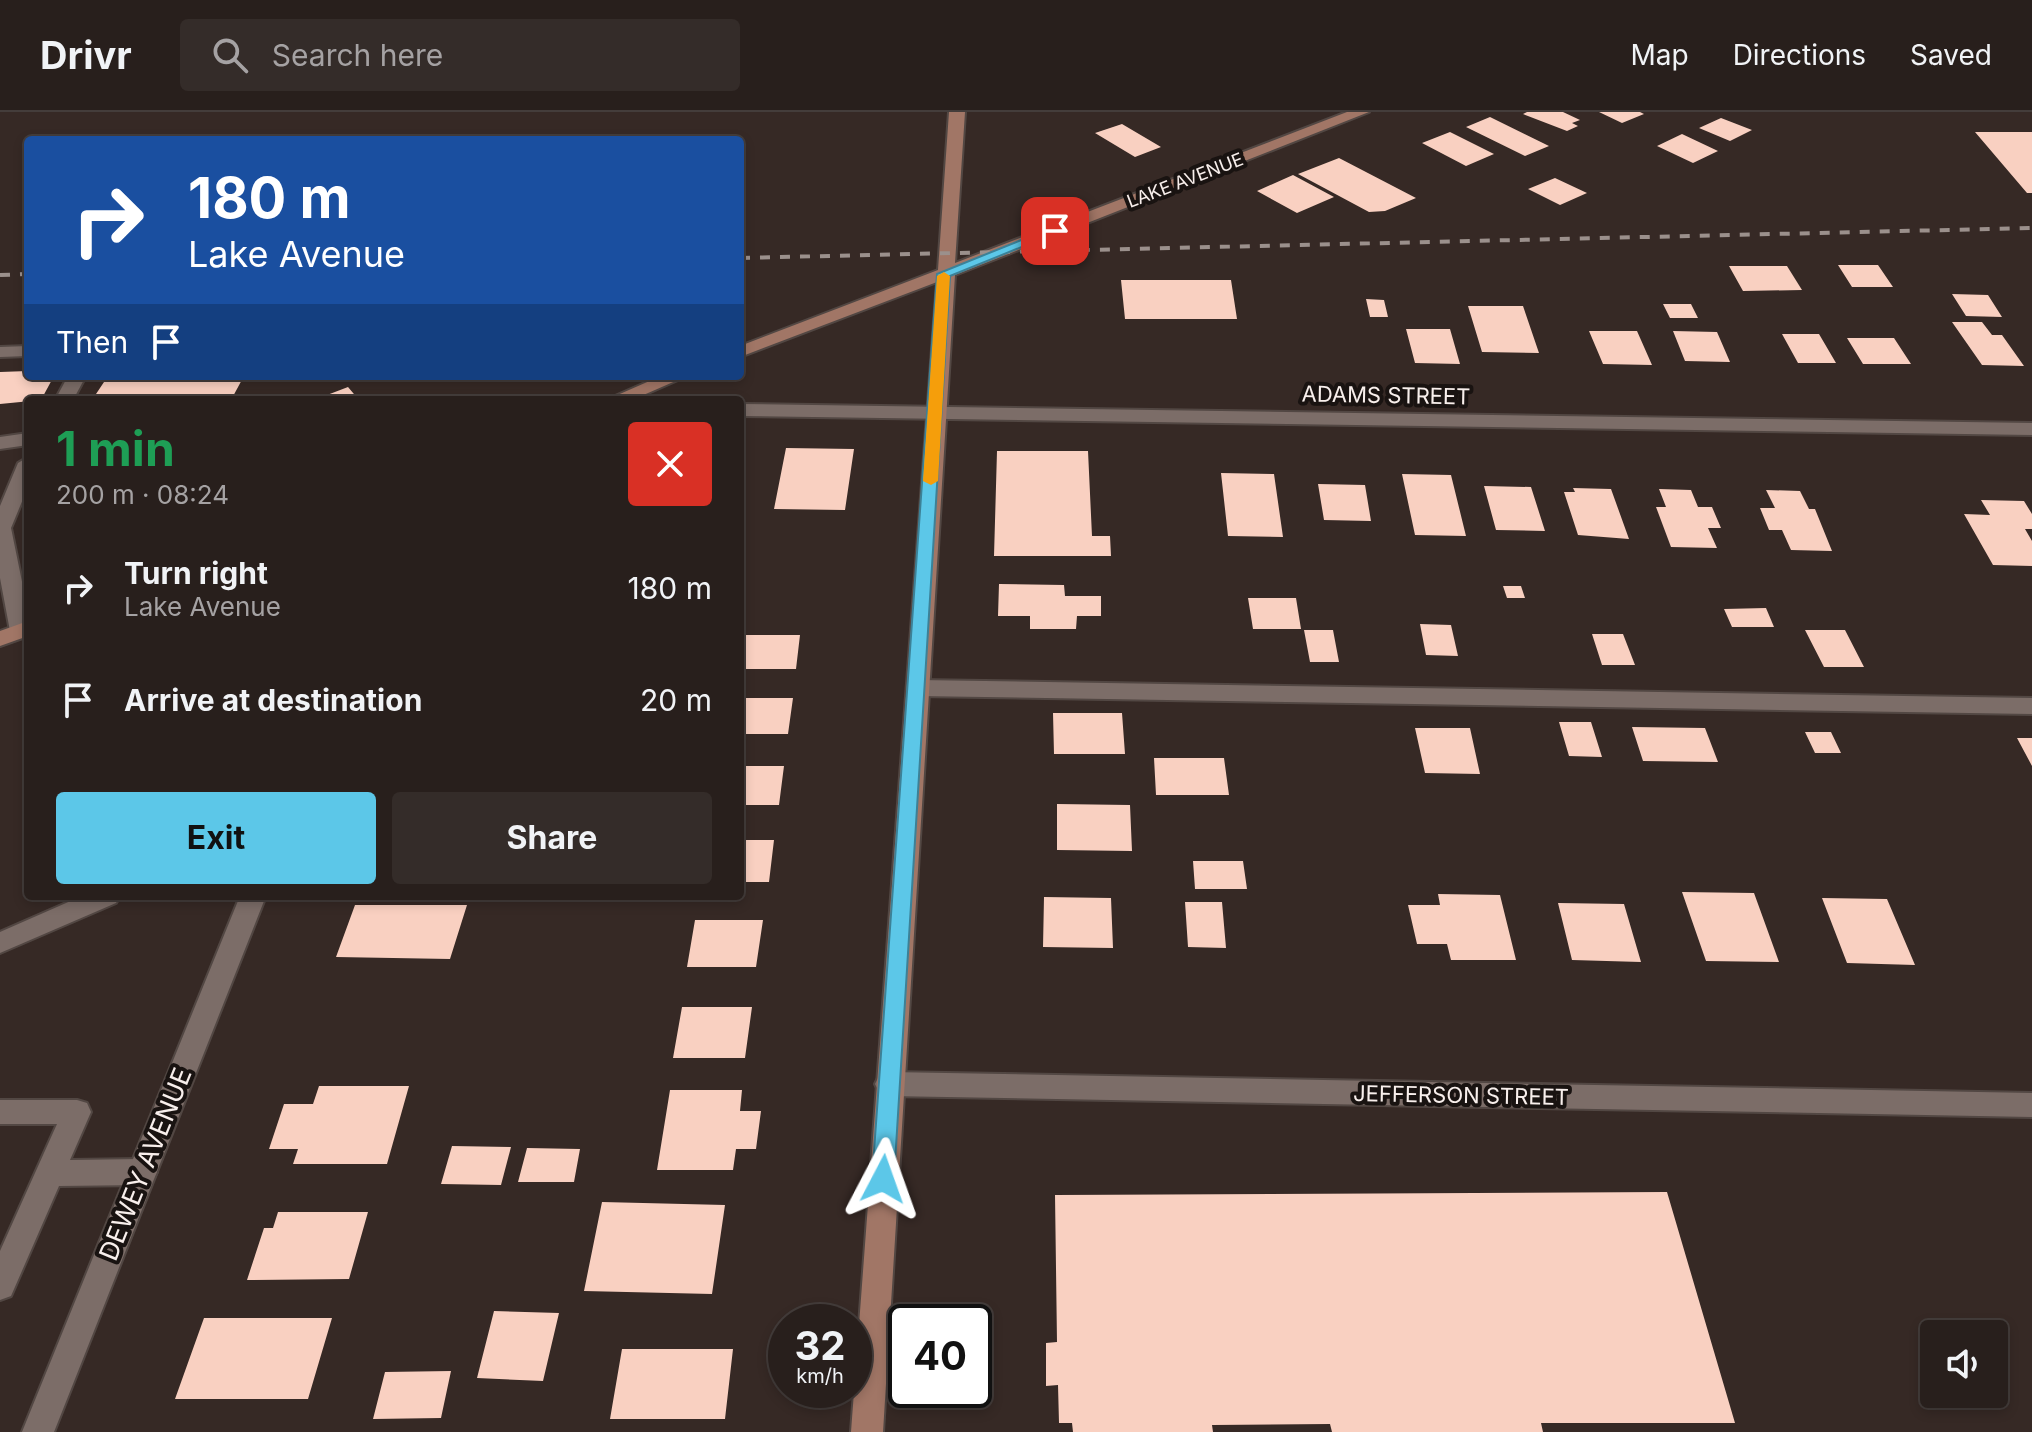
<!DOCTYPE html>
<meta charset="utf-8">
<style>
body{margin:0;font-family:Inter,sans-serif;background:#342c29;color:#f1f3f6;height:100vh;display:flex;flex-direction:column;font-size:30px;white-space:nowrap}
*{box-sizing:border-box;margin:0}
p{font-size:26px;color:#a5a2a3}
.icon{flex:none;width:44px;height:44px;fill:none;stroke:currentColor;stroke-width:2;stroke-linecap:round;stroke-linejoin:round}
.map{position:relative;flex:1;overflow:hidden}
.side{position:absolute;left:24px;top:284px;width:720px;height:504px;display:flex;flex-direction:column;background:#281f1c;border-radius:8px;box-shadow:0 4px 12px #0003,0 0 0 2px #443d3b}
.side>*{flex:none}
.guide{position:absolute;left:24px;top:24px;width:720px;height:244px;border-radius:8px;box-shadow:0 4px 12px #0003,0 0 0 2px #443d3b;background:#1a4fa0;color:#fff;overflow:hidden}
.controls{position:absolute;left:1920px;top:1208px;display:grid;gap:16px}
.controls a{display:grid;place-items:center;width:88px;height:88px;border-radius:8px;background:#281f1c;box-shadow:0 4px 12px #0003,0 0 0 2px #443d3b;font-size:40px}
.speed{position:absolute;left:768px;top:1192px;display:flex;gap:16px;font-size:40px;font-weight:700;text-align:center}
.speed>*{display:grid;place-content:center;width:104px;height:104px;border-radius:50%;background:#281f1c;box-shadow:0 4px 12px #0003,0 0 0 2px #443d3b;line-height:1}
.speed small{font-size:20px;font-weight:400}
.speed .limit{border:4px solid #111;border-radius:12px;background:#fff;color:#111}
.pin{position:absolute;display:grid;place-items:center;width:68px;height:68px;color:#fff;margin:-34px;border-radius:16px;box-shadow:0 4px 12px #0006}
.me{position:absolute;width:88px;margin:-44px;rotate:4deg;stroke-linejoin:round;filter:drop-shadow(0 0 6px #0008)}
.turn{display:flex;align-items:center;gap:28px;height:168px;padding:0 32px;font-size:36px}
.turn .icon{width:104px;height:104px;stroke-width:2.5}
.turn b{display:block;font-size:56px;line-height:68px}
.then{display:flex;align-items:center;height:76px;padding:0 32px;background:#0003;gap:16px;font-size:30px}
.round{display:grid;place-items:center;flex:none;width:84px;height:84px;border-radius:8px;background:#342c29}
.overview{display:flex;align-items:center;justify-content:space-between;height:136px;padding:0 32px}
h1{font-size:48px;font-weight:700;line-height:60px;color:#1e9e55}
.primary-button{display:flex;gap:16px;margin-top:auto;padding:16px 32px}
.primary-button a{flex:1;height:92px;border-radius:8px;background:#5cc7e8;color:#111;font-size:32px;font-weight:700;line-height:92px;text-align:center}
.primary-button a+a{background:#342c29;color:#f1f3f6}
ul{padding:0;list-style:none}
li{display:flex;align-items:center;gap:24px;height:112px;padding:0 32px}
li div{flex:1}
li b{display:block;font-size:30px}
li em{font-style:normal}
header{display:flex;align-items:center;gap:48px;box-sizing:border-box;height:112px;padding:0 40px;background:#281f1c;border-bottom:2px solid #443d3b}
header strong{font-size:38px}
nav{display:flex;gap:44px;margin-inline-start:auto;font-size:28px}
.search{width:560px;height:72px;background:#342c29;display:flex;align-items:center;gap:20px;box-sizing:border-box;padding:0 28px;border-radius:8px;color:#a5a2a3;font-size:30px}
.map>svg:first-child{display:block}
.building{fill:#f9d0c1}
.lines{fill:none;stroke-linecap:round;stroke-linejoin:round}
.lane-casing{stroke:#524743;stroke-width:4}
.street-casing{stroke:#524743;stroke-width:4}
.secondary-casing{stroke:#524743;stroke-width:4}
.lane{fill:#7c6d68;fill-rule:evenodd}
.street{fill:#7c6d68;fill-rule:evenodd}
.secondary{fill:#a17666;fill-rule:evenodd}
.rail{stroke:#9b908c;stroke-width:4;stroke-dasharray:10 10;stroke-linecap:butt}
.route{fill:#5cc7e8;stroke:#3c8197;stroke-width:2}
.slow{fill:#f59e0b}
.labels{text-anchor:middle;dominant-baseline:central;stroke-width:8;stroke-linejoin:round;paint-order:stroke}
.far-street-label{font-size:18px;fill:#f8efec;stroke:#191311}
.street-label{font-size:22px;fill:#f8efec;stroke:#191311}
.near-street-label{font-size:26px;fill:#f8efec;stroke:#191311}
</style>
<header>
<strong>Drivr</strong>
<div class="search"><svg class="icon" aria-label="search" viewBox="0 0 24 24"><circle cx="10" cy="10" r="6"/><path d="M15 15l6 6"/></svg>Search here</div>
<nav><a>Map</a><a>Directions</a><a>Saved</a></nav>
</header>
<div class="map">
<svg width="2032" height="1320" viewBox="0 0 2032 1320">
<rect width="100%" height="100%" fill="#362925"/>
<path class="building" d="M1527,0H1563L1580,8L1572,11L1578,14L1567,19L1523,2Z
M1599,0H1640L1644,2L1622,11Z
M1490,5L1549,34L1525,44L1466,15Z
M1721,6L1752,18L1730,29L1699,16Z
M1122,12L1161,35L1135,45L1095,21Z
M1450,20L1494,42L1466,54L1422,31Z
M1975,20H2032V81H2027Z
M1682,22L1718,39L1693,51L1657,34Z
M1339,46L1416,86L1385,99L1369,100L1298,62Z
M1293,63L1334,85L1297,101L1257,79Z
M1555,66L1587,81L1560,93L1528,77Z
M1838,153H1878L1893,175H1852Z
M1729,154H1787L1802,178L1743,179Z
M1121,168H1231L1237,207H1125Z
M1952,182L1988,183L2002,205L1966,204Z
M1366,187L1384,188L1388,205H1370Z
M1663,192H1691L1698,206H1670Z
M1468,194H1523L1539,241L1482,240Z
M1952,210H1982L1992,223H2002L2024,254L1982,253Z
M1406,217H1450L1460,252L1415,251Z
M1589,219H1637L1652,253L1603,252Z
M1673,219L1717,220L1730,250L1685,249Z
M1782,222H1819L1836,251H1798Z
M1847,226H1894L1911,252H1863Z
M28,259V264H54L41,288L0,292V260Z
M108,264H244L231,288H92Z
M348,275L359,288H314Z
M786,336L854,337L845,398L774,397Z
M997,339H1088L1092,424H1110L1111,444H994Z
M1221,361L1274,362L1283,425L1228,424Z
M1402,362L1451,363L1466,424L1415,423Z
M1318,372L1365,373L1371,409L1324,408Z
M1484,374L1531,375L1545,419L1496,418Z
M1573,376L1611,377L1629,427L1578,423L1564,380H1575Z
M1659,377L1691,378L1698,395H1712L1721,416H1708L1717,436L1671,435L1656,395H1666Z
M1766,378L1800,379L1809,397H1815L1832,439L1791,438L1782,418H1769L1760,396H1775Z
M1981,388L2024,389L2032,402V417H2025L2032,429V454L1993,453L1964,402L1990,403Z
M999,472L1064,473L1065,484H1101V504H1077L1076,517H1030V504H998Z
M1503,474H1521L1525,486H1507Z
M1248,486H1296L1301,517H1253Z
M1766,496L1774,515H1732L1724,497Z
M1420,512L1451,513L1458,544L1426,543Z
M1304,518H1333L1339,550H1310Z
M1805,518H1845L1864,555H1824Z
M1592,522H1623L1635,553H1602Z
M743,523H800L796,557H740Z
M740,586H793L788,622H740Z
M1053,601H1122L1125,642H1054Z
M1559,610H1591L1602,645L1569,644Z
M1632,615L1705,616L1718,650L1643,649Z
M1415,616H1470L1480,662L1425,661Z
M1805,620H1831L1841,641H1815Z
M2017,626H2032V654Z
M1154,646H1224L1229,683H1156Z
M740,654H784L779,693H740Z
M1057,692L1130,693L1132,739L1057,738Z
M740,728H774L769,770H740Z
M1193,749H1243L1247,777H1195Z
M1682,780L1754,781L1779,850L1706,849Z
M1438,782L1500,783L1516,848H1451L1447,832H1417L1408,793H1440Z
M583,784H634L632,790L581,788Z
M1044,785L1111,786L1113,836L1043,835Z
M1822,786L1887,787L1915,853L1847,851Z
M1185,790H1222L1226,836L1188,835Z
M1558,791L1624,792L1641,850L1572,848Z
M355,793H467L450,847L336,845Z
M695,808H763L756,855H687Z
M682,895H752L745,946H673Z
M319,974H409L387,1052H293L298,1037H269L284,992H313Z
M670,978H742L740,999H761L756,1037H736L733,1058H657Z
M452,1034L511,1035L501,1073L441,1072Z
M527,1036L580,1037L574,1070H518Z
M1667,1080L1735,1311H1541L1543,1320H1332L1330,1312L1212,1313L1213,1320H1073L1072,1311H1059L1058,1273L1046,1274V1231L1057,1230L1055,1083Z
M602,1090L725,1093L712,1182L584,1179Z
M278,1100H368L349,1167L247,1168L264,1116H273Z
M494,1199L559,1201L543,1269L477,1266Z
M204,1206H332L308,1287H175Z
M622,1237H733L725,1307H610Z
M451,1259L441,1306L373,1307L385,1260Z"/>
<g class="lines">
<defs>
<path id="lane" d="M28,234V244L0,245V235Z
M68,264H86L73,288H55Z
M28,321V333L0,337V325Z
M28,345V375L11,416L28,499V524L21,526L10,519L0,466V394L18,351Z
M918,568L2032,586V602L918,584L907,576Z
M82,784H120L116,791L0,841V820Z
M0,988H77L87,991L91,1000L70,1048L142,1047L152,1051L157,1060L152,1069L142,1073L59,1074L11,1184L0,1188V1139L57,1012H0Z"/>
<path id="street" d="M740,292L2032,311V323L740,304Z
M240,784H266L54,1320H22Z
M889,960L2032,981V1005L889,984L879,980L875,972L879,964Z"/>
<path id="secondary" d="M949,0H965L955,151L1347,0H1369L955,163L883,1320H851L937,170L740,245V234L938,158Z
M661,264H687L632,288H606Z
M28,509V524L0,534V519Z"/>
</defs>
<use href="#lane" class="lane-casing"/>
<use href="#street" class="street-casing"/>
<use href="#secondary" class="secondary-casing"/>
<use href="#lane" class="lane"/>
<use href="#street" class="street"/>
<use href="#secondary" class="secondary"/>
<path class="rail" d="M740,146L2032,116
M0,163L28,162"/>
</g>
<path class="route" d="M1051,116L1061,119L950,164L894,1067L891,1074L883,1076L875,1074L872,1067L937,162Z"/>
<path class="slow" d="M944,160L950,164L938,369L931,373L923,369L937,164Z"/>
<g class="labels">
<g class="far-street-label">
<text transform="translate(1185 68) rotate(-21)">LAKE AVENUE</text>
</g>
<g class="street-label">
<text transform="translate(1386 283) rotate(1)">ADAMS STREET</text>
<text transform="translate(1461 983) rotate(1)">JEFFERSON STREET</text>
</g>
<g class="near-street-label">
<text transform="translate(145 1052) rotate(-68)">DEWEY AVENUE</text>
</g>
</g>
</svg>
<div class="controls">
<a><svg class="icon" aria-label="sound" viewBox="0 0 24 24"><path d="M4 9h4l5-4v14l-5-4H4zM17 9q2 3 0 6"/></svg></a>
</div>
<div class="speed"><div>32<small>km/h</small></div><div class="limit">40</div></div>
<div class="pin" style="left:1055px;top:119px;background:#d93025"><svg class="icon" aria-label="arrive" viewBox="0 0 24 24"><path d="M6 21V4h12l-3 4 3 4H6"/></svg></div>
<svg class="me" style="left:883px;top:1067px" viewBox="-20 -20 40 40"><path d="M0-17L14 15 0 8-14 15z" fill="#5cc7e8" stroke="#fff" stroke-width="4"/></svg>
<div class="guide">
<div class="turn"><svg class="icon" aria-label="right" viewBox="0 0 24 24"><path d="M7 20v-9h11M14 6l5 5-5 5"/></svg><div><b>180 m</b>Lake Avenue</div></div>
<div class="then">Then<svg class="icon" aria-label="arrive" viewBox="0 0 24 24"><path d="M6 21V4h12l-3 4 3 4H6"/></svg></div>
</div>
<section class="side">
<div class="overview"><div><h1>1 min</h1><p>200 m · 08:24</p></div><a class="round" style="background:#d93025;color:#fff"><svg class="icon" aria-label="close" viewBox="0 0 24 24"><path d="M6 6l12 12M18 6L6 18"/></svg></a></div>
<ul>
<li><svg class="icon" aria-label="right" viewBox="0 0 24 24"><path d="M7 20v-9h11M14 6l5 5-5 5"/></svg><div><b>Turn right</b><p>Lake Avenue</p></div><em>180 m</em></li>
<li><svg class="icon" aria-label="arrive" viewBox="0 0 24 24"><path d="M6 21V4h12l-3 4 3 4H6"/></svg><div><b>Arrive at destination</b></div><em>20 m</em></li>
</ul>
<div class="primary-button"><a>Exit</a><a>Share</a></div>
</section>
</div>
